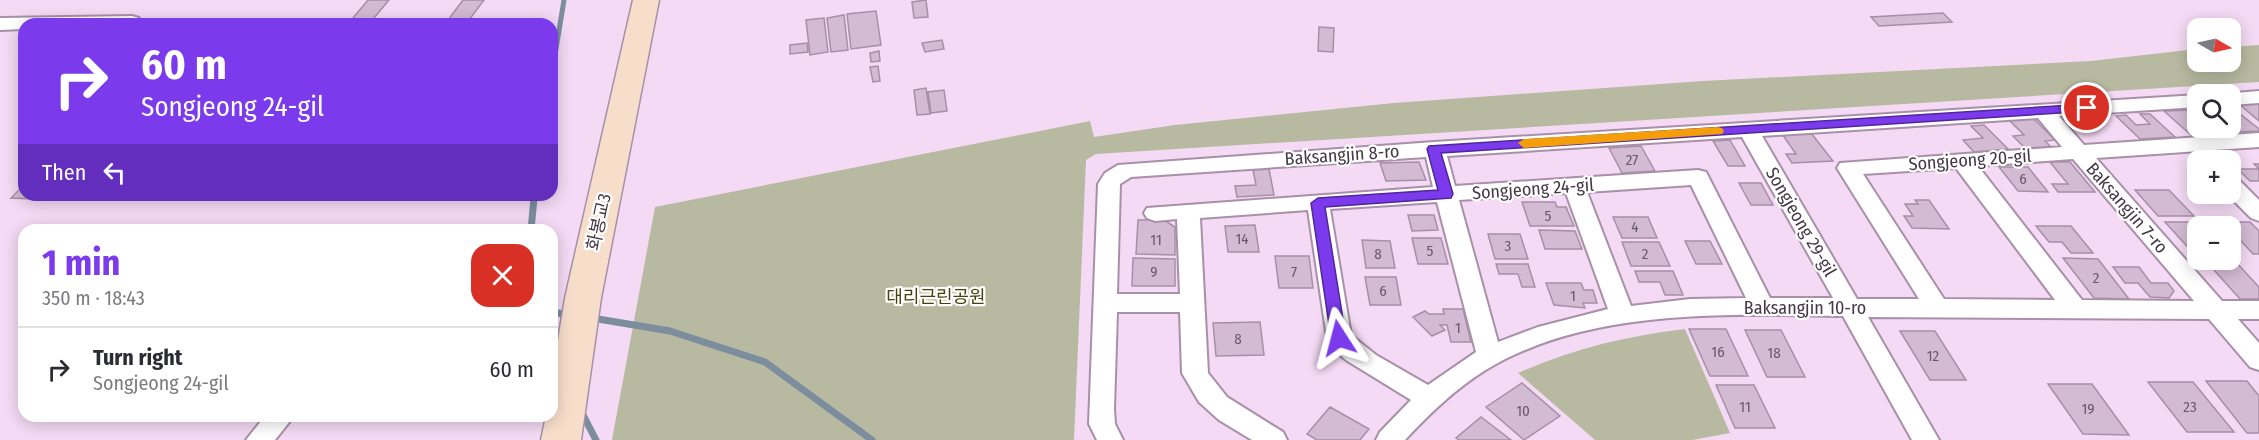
<!DOCTYPE html>
<meta charset="utf-8">
<style>
body{margin:0;font-family:"Fira Sans Condensed","Noto Sans KR",sans-serif;background:#f2f2f3;color:#2b2b33;height:100vh;display:flex;flex-direction:column;font-size:22px;white-space:nowrap}
*{box-sizing:border-box;margin:0}
p{font-size:20px;color:#7c7c81}
.icon{flex:none;width:33px;height:33px;fill:none;stroke:currentColor;stroke-width:2;stroke-linecap:round;stroke-linejoin:round}
.map{position:relative;flex:1;overflow:hidden}
.drawer{position:absolute;left:18px;top:224px;width:540px;height:198px;display:flex;flex-direction:column;background:#fff;border-radius:18px;box-shadow:0 3px 15px #0003}
.drawer>*{flex:none}
.top-card{position:absolute;left:18px;top:18px;width:540px;height:183px;border-radius:18px;box-shadow:0 3px 15px #0003;background:#7c3aed;color:#fff;overflow:hidden}
.needle{width:39px;rotate:99deg}
.tools{position:absolute;left:2187px;top:18px;display:grid;gap:12px}
.tools a{display:grid;place-items:center;width:54px;height:54px;border-radius:12px;background:#fff;box-shadow:0 3px 15px #0003;font-size:30px}
.pin{position:absolute;display:grid;place-items:center;width:51px;height:51px;color:#fff;margin:-26px;border:3px solid #fff;border-radius:50%;box-shadow:0 2px 6px #0007}
.me{position:absolute;width:66px;margin:-33px;rotate:351deg;stroke-linejoin:round;filter:drop-shadow(0 0 4px #0008)}
.turn{display:flex;align-items:center;gap:21px;height:126px;padding:0 24px;font-size:27px}
.turn .icon{width:78px;height:78px;stroke-width:2.5}
.turn b{display:block;font-size:42px;line-height:51px}
.then{display:flex;align-items:center;height:57px;padding:0 24px;background:#0003;gap:12px;font-size:22px}
.round{display:grid;place-items:center;flex:none;width:63px;height:63px;border-radius:18px;background:#f2f2f3}
.overview{display:flex;align-items:center;justify-content:space-between;height:102px;padding:0 24px}
h1{font-size:36px;font-weight:700;line-height:45px;color:#7c3aed}
ul{padding:0;list-style:none}
li{display:flex;align-items:center;gap:18px;height:84px;padding:0 24px;border-top:2px solid #e1e1e2}
li div{flex:1}
li b{display:block;font-size:22px}
li em{font-style:normal}
.map>svg:first-child{display:block}
.green{fill:#b7baa0}
.lines{fill:none;stroke-linecap:round;stroke-linejoin:round}
.stream-far1{stroke:#7c8d9e;stroke-width:5}
.stream{stroke:#7c8d9e;stroke-width:7}
.building{fill:#d3bbd3;stroke:#a78fa7;stroke-width:1.5}
.minor-casing{stroke:#a890a9;stroke-width:4}
.secondary-casing{stroke:#a890a9;stroke-width:3}
.minor{fill:#fff;fill-rule:evenodd}
.secondary{fill:#f7decb;fill-rule:evenodd}
.route{fill:#7c3aed;stroke:#51269a;stroke-width:1.5}
.slow{fill:#f59e0b}
.labels{text-anchor:middle;dominant-baseline:central;stroke-width:4.5;stroke-linejoin:round;paint-order:stroke}
.number-label{font-size:15px;fill:#675967}
.street-label{font-size:18px;fill:#433843;stroke:#fff}
.park-label{font-size:18px;fill:#42440f;stroke:#fff}
</style>
<div class="map">
<svg width="2259" height="440" viewBox="0 0 2259 440">
<rect width="100%" height="100%" fill="#f4daf4"/>
<path class="green" d="M2259,45V82L1096,154L1086,160L1074,440H612L655,207L1090,121L1094,137L1175,125L1394,103L1703,81L2091,61L2197,49L2198,62H2230L2231,47Z
M1685,329L1730,433L1692,440H1595L1518,373C1572,349 1626,336 1685,329Z"/>
<g class="lines">
<path class="stream-far1" d="M552,73L564,0
M534,200V195"/>
<path class="stream" d="M531,230L534,198
M552,312L570,315
M592,318L670,331L765,362L872,440
M552,354L558,365
M581,411L596,440"/>
</g>
<path class="building" d="M368,0H389L369,24H348Z
M463,0H484L469,20H448Z
M926,0L928,17L914,18L912,2Z
M876,11L881,45L851,49L847,14Z
M1943,13L1952,22L1879,26L1871,17Z
M844,15L848,50L831,52L827,18Z
M824,18L828,52L810,55L806,20Z
M1319,27L1334,28L1333,52L1318,51Z
M942,40L944,49L925,52L922,43Z
M807,43L808,52L790,54V45Z
M879,51L880,61L871,62L870,53Z
M878,66L880,81L873,82L870,67Z
M926,88L930,114L917,115L914,90Z
M944,90L947,111L931,113L928,92Z
M2259,104V121L2240,105Z
M2230,106L2259,129V131L2234,132L2228,128H2230Z
M2193,110L2198,113V128H2214L2222,134L2192,136L2164,111Z
M2140,114H2150L2175,137L2140,139L2116,116L2126,115L2136,125L2150,124Z
M2033,118L2055,140L2045,141L2051,147L2025,148L2013,136L2024,135L2009,120Z
M1984,125L2008,149L1974,152L1963,140L1983,138L1971,126Z
M1811,133L1833,161L1792,163L1786,154H1796L1782,134Z
M1730,140L1745,166H1728L1713,141Z
M1641,146L1655,171L1622,173L1609,148Z
M1419,162L1426,180L1386,181L1380,163Z
M2050,162H2070L2095,192H2058L2052,184H2068Z
M2254,164H2259V181H2250L2238,169H2259Z
M1999,167H2028L2048,192L2018,191Z
M1269,169L1274,195L1237,197L1235,186L1256,185L1253,170Z
M1739,183H1761L1773,205H1751Z
M24,185V195H40L37,199L11,198Z
M2135,190H2169L2194,216H2158Z
M1915,200H1929L1949,229L1912,228L1904,216H1913L1905,204H1918Z
M1522,202H1555L1557,207H1566L1574,226H1530Z
M1408,215H1434L1438,230L1412,231Z
M1613,217H1648L1657,238H1622Z
M1138,220H1164L1175,227V255L1136,254Z
M2165,222H2199L2203,226H2198V254H2194Z
M2223,222H2250L2259,231V254H2253L2230,229V226Z
M1255,225L1259,252H1228L1225,226Z
M2036,226H2071L2093,253H2071L2062,242H2049Z
M1539,230L1575,231L1582,249H1545Z
M1488,234H1520L1528,259H1495Z
M1412,238H1441L1448,264H1418Z
M1362,240L1390,241L1395,268H1366Z
M1685,241H1710L1722,264H1696Z
M1622,242H1659L1670,266H1631Z
M1275,256H1309L1313,288H1279Z
M1133,258L1175,259V286H1132Z
M2063,258L2098,259L2129,299L2094,298Z
M2205,260H2234L2259,287V299H2240Z
M1496,264H1528L1535,287H1522L1518,274H1499Z
M2113,267H2139L2151,283H2168L2174,291L2169,298L2150,297L2138,283H2125Z
M1635,271H1673L1683,295H1665L1660,282H1639Z
M1365,277H1396L1401,305H1370Z
M1546,283H1581L1584,290H1593L1597,303H1583L1585,308L1554,305Z
M1443,309H1463L1471,342H1451L1447,325H1440L1445,330L1432,336L1413,317L1425,311L1429,314H1444Z
M1260,322L1264,355L1216,356L1213,323Z
M1689,329H1726L1748,376H1710Z
M1745,330H1781L1805,377H1767Z
M1900,331H1935L1966,380H1930Z
M2206,381H2247L2259,396V433H2247Z
M2148,382H2193L2234,432H2187Z
M1522,383L1560,416L1524,440L1486,407Z
M2048,384H2092L2129,435L2083,434Z
M1716,385H1754L1775,428H1735Z
M1330,407L1369,429L1360,440H1317L1307,434Z
M1481,417L1511,440H1459L1456,438Z"/>
<g class="lines">
<defs>
<path id="minor" d="M132,16L139,18L140,24H24V29L0,30V18Z
M2259,91V103L2230,105V94H2223Z
M2198,95V107L2059,116L2084,145L2259,133V147L2096,158L2222,301H2259V319H2238L2259,343V370L2250,367L2209,319L1868,317L1939,440H1912L1843,316C1727,314 1586,308 1484,371C1454,390 1429,414 1405,440H1376L1380,432L1411,400L1346,360L1336,352L1327,338L1308,210L1200,218L1208,373L1227,397L1283,432L1287,440H1252L1219,420L1199,402L1182,373L1180,312H1117L1114,409L1115,424L1123,440H1097L1089,424L1098,184L1105,173L1118,165L1434,142ZM2038,118L2062,147L1840,163L1837,168L1919,299H1857L1762,136ZM1742,137L1833,298H1770L1706,172L1698,170L1455,186L1447,156ZM1426,157L1433,187L1147,208L1144,213L1147,218L1155,221L1177,219L1180,294H1117L1120,184L1131,177ZM2073,159L2194,301L2082,300L1978,166ZM1956,168L2055,300L1944,299L1863,174ZM1691,185L1746,298L1690,299L1631,306L1587,192ZM1566,193L1608,309L1538,327L1498,342L1459,200ZM1437,202L1476,352L1428,385L1376,355L1351,335L1330,209Z
M2230,177L2238,179L2259,200V221L2251,218L2227,194H2230Z
M265,416H294L275,440H246Z"/>
<path id="secondary" d="M633,0H659L601,298L581,440H541L546,416H552V377L565,298Z"/>
</defs>
<use href="#minor" class="minor-casing"/>
<use href="#secondary" class="secondary-casing"/>
<use href="#minor" class="minor"/>
<use href="#secondary" class="secondary"/>
</g>
<path class="route" d="M2087,104L2093,108L2091,111L1441,153L1453,194L1451,198L1325,207L1346,338L1344,342H1333L1331,338L1311,203L1318,198L1438,190L1427,149L1429,146Z"/>
<path class="slow" d="M1717,127L1722,128L1724,131L1722,134L1524,148L1518,143L1524,139Z"/>
<g class="labels">
<g class="number-label">
<text x="1632" y="160">27</text>
<text x="2023" y="179">6</text>
<text x="1548" y="216">5</text>
<text x="1635" y="227">4</text>
<text x="1242" y="239">14</text>
<text x="1156" y="240">11</text>
<text x="1508" y="246">3</text>
<text x="1430" y="251">5</text>
<text x="1378" y="254">8</text>
<text x="1645" y="254">2</text>
<text x="1154" y="272">9</text>
<text x="1294" y="272">7</text>
<text x="2096" y="278">2</text>
<text x="1383" y="291">6</text>
<text x="1573" y="296">1</text>
<text x="1458" y="328">1</text>
<text x="1238" y="339">8</text>
<text x="1718" y="352">16</text>
<text x="1774" y="353">18</text>
<text x="1933" y="356">12</text>
<text x="1745" y="407">11</text>
<text x="2190" y="407">23</text>
<text x="2088" y="409">19</text>
<text x="1523" y="411">10</text>
</g>
<g class="street-label">
<text transform="translate(1342 155) rotate(-4)">Baksangjin 8-ro</text>
<text transform="translate(1970 160) rotate(-4)">Songjeong 20-gil</text>
<text transform="translate(1533 189) rotate(-4)">Songjeong 24-gil</text>
<text transform="translate(2127 208) rotate(49)">Baksangjin 7-ro</text>
<text transform="translate(599 222) rotate(-78)">화봉교3</text>
<text transform="translate(1801 222) rotate(60)">Songjeong 29-gil</text>
<text x="1805" y="308">Baksangjin 10-ro</text>
</g>
<g class="park-label">
<text x="936" y="297">대리근린공원</text>
</g>
</g>
</svg>
<div class="tools">
<a><svg class="needle" viewBox="-14 -14 28 28"><path d="M0-13l5 13h-10z" fill="#e53935"/><path d="M0 13l5-13h-10z" fill="#7c7c81"/></svg></a>
<a><svg class="icon" aria-label="search" viewBox="0 0 24 24"><circle cx="10" cy="10" r="6"/><path d="M15 15l6 6"/></svg></a>
<a>+</a>
<a>−</a>
</div>
<div class="pin" style="left:2087px;top:108px;background:#d93025"><svg class="icon" aria-label="arrive" viewBox="0 0 24 24"><path d="M6 21V4h12l-3 4 3 4H6"/></svg></div>
<svg class="me" style="left:1339px;top:338px" viewBox="-20 -20 40 40"><path d="M0-17L14 15 0 8-14 15z" fill="#7c3aed" stroke="#fff" stroke-width="4"/></svg>
<div class="top-card">
<div class="turn"><svg class="icon" aria-label="right" viewBox="0 0 24 24"><path d="M7 20v-9h11M14 6l5 5-5 5"/></svg><div><b>60 m</b>Songjeong 24-gil</div></div>
<div class="then">Then<svg class="icon" aria-label="left" viewBox="0 0 24 24"><path d="M17 20v-9H6M10 6l-5 5 5 5"/></svg></div>
</div>
<section class="drawer">
<div class="overview"><div><h1>1 min</h1><p>350 m · 18:43</p></div><a class="round" style="background:#d93025;color:#fff"><svg class="icon" aria-label="close" viewBox="0 0 24 24"><path d="M6 6l12 12M18 6L6 18"/></svg></a></div>
<ul>
<li><svg class="icon" aria-label="right" viewBox="0 0 24 24"><path d="M7 20v-9h11M14 6l5 5-5 5"/></svg><div><b>Turn right</b><p>Songjeong 24-gil</p></div><em>60 m</em></li>
</ul>
</section>
</div>
